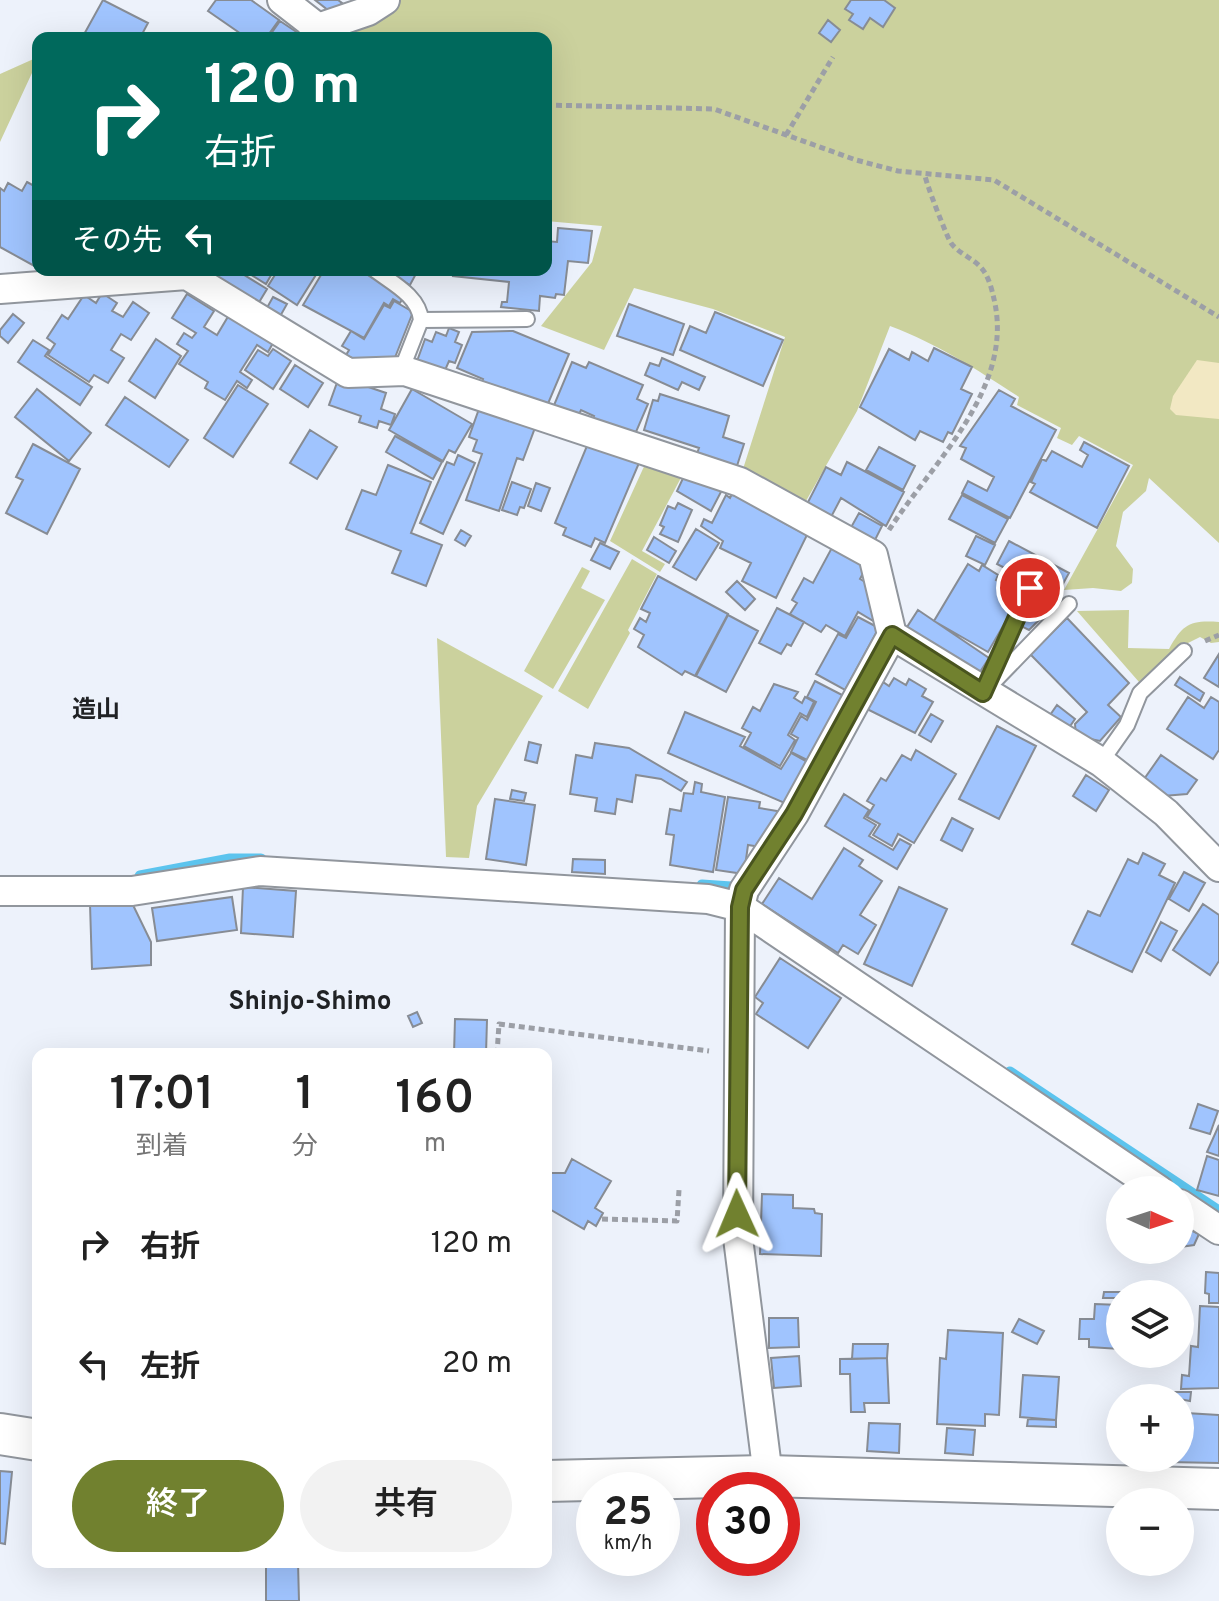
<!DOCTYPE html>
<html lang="ja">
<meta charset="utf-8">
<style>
body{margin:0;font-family:Overpass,"Noto Sans JP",sans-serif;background:#f2f2f2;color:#222;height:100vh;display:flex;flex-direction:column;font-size:30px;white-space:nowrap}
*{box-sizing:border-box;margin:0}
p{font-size:26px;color:#767676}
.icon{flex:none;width:44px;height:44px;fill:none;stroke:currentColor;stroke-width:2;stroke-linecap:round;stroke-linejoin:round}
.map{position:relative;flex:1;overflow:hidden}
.sheet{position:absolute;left:32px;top:1048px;width:520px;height:520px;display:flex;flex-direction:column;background:#fff;border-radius:16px;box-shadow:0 8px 32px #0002}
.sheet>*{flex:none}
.banner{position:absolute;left:32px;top:32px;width:520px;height:244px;border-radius:16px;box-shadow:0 8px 32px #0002;background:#00695c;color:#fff;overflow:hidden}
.needle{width:52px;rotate:93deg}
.controls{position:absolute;left:1106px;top:1176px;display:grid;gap:16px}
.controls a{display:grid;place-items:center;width:88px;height:88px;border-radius:50%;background:#fff;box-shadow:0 8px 32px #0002;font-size:40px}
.speed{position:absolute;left:576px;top:1472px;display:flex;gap:16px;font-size:40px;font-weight:700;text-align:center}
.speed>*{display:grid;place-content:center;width:104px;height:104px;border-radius:50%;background:#fff;box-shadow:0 8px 32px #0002;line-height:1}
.speed small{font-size:20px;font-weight:400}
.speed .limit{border:12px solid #d22;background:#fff;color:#111}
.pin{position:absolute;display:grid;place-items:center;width:68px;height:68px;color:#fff;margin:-34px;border:4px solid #fff;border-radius:50%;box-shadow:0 2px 8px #0007}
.me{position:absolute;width:88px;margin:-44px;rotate:359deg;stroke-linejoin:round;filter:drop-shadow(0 0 6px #0008)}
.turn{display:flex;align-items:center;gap:28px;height:168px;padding:0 40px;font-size:36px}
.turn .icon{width:104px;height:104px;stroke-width:2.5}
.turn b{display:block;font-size:56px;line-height:68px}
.then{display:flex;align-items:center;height:76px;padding:0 40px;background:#0003;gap:16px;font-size:30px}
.eta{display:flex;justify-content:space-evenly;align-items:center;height:136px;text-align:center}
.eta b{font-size:48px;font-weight:600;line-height:56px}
.button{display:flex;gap:16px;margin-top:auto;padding:16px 40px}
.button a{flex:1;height:92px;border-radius:48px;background:#71812f;color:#fff;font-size:32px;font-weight:600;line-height:92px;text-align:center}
.button a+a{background:#f2f2f2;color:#222}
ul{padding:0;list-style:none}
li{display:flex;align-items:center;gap:24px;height:120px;padding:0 40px}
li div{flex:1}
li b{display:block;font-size:30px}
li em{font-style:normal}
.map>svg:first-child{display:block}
.green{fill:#cbd19d}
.sand{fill:#f2e8c3}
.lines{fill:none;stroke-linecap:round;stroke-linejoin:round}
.stream{stroke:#5cc4ee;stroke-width:11}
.building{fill:#a0c4fe;stroke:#878c94;stroke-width:2}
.lane-casing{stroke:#91969d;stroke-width:18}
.street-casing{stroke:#91969d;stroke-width:32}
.secondary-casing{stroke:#91969d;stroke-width:44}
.path{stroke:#9c9fa6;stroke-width:5;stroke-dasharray:6 4;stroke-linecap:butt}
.lane{stroke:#fff;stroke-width:14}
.street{stroke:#fff;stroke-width:28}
.secondary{stroke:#fff;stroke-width:40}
.route-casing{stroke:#49541f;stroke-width:20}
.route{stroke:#71812f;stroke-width:14}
.labels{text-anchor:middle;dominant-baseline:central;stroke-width:8;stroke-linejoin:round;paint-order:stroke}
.neighbourhood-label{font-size:24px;font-weight:bold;fill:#202225;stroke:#edf2fb}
.quarter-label{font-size:26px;font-weight:bold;fill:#202225;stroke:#edf2fb}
</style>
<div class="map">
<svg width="1219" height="1601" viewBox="0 0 1219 1601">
<rect width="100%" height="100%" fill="#edf2fb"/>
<path class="green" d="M395,0H1219V543L1149,478L1146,491L1123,512L1116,546L1133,569L1132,583L1121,591L1093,588L1064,590L1133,465L1079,436L1072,445L1057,438L1061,428L1017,405L1019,397C974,368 940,345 890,326L857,411L806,501L743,469L785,337L713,309L634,288L604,350L541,326L592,262L602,226L546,221V38H357L345,31Z
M38,57V60L0,142V74Z
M647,460L683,474L642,551L665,564L660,572L610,541Z
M632,559L657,574L628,630L630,633L588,709L558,691Z
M582,567L590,571L581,588L605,600L553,689L524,671Z
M1129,610L1128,648L1169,649C1183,624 1190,620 1219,622V642L1211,643L1200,637L1180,647L1139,682L1077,611Z
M437,638L543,696L477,806L469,858L446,857Z"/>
<path class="sand" d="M1197,360L1219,363V419L1176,415L1170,409L1173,396Z"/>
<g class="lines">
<path class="stream" d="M140,876L230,859H261
M702,885L731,887L742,895
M1010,1072L1219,1211"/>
</g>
<path class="building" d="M103,0L148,23L140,38H82Z
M216,0H251L279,20L266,38H247L208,11Z
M315,0H338L342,3L333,14Z
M851,0H884L895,8L883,27L870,18L863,29L849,20L853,14L845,9Z
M828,20L840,30L831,42L819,33Z
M280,21L298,33V38H268Z
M27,182L38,188V268L0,247V188L4,191L8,183L22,191Z
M558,228L592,231L588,263L568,261L564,295L556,294L555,298L540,296L539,311L501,307L502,302H507L509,282L453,276L454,270H546V241L557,242Z
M204,270H236L267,289L255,309Z
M243,270H274L266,284Z
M278,270H319L297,305L268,286Z
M324,270H359L404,296L400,303L393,299L389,306L384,303L364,338L303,305Z
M383,270H418L410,285Z
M102,293L117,303L112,311L123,317L133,302L149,313L131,340L121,334L111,350L124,358L108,383L94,375L89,382L48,355L55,344L47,338L62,315L68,319L84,295L96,303Z
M187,294L214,311L204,327L217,335L229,315L273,343L268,352L257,345L240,372L252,380L247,388L237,381L225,400L205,388L208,382L179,364L188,351L177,344L184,333L192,338L196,333L172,318Z
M273,297L287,304L278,320L264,313Z
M394,301L413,312L392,365L343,360L349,350L342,346L351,331L364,339L384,305L390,308Z
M629,304L684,324L673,355L617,336Z
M715,312L783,340L763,386L680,350L690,326L706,333Z
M13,314L24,323L8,343L0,336V330Z
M449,328L459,332L455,342L462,345L455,363L449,361L443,375L416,364L425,339L432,342L436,332L446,336Z
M513,331L569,354L547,406L504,388L500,397L479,389L483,379L457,368L472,332Z
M156,339L181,356L155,398L129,381Z
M33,340L49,350L45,356L92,387L80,405L18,362Z
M934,348L972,367L961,389L972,394L952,434L948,432L943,442L920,431L915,440L860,407L889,349L909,360L912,352L928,361Z
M273,349L291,361L273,389L245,370L258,350L268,356Z
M662,358L705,377L699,390L682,382L678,390L645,375L650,363L659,366Z
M572,362L586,368L589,362L643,385L637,399L648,404L636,432L590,424L594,416L581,410L576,421L552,410Z
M295,365L323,383L308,407L280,389Z
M339,377L386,393L381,409L395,414L391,425L379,421L377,428L359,422L361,416L329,405Z
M238,385L268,404L233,457L204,438Z
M37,389L91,433L69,461L15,417Z
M412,389L472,424L455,453L449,450L443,461L389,430Z
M999,390L1015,399L1011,406L1056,430L1010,518L962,493L968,481L987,491L994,477L961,459L966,448L960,446Z
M660,394L729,416L723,437L744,444L735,472L695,459L699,448L644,430L653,400L658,401Z
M125,397L188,440L169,467L106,425Z
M480,406L536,425L523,460L517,458L499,511L466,500L482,454L473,451L477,440L469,437Z
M310,430L337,447L317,479L290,463Z
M395,436L442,462L433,479L386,452Z
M589,441L639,463L605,543L595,538L591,547L563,535L566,528L555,523Z
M1084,442L1129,466L1097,528L1030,492L1035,484L1031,482L1042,459L1046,461L1052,451L1082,467L1088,455L1080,450Z
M33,444L80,469L47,534L6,513L23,480L16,477Z
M879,447L915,466L903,490L866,470Z
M458,455L475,463L443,534L420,523L447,462L454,465Z
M847,462L904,492L886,526L841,498L830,519L806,506L826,467L841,475Z
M388,465L431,482L411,533L442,545L426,586L392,573L401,551L346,529L362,490L376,495Z
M685,474L723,488L711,511L677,491Z
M512,482L531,489L524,508L520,507L517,515L502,510Z
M536,483L550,488L541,511L528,506Z
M736,486L781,509L777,519L807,535L776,598L742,581L751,563L720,548L723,541L701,526L704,519L712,523L726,495L730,498Z
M962,495L1008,519L995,543L949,519Z
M678,503L692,510L678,542L660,534L664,527L660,525L668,506L675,509Z
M859,513L882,526L873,544L849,531Z
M696,529L719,543L696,580L673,567Z
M461,530L471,536L465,546L455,540Z
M976,536L995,545L985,565L966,556Z
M654,537L676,551L669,563L647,550Z
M1009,541L1069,573L1048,611L1029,630L1015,623L1036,584L997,564Z
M835,542L865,559L861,565L866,568L860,579L872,586L880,625L858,612L845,636L826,625L821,632L790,614L797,603L792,600L804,578L813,583Z
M600,543L619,552L610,569L591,560Z
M968,564L979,571L982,565L998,575L996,580L1007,586L1009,580L1018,586L1015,591L1021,595L988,652L934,621Z
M658,576L728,614L695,676L685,671L682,675L638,647L644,635L634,629L640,618L646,622L650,613L641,609Z
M737,581L755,599L745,610L726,592Z
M777,608L804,622L791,646L787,644L781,654L759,643Z
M918,610L989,658L978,675L907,627Z
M728,615L758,631L726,692L696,676Z
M858,617L879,628L845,690L816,674L838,634L846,638Z
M1067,618L1129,683L1108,705L1121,717L1100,741L1076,736L1075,724L1087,712L1030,654Z
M1219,654V687L1204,678Z
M1180,677L1204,693L1200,701L1175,685Z
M894,678L906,685L909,679L926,689L922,696L933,702L915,733L867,709L883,682L889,686Z
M815,681L844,696L809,761L791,752L798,738L791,734L801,716L807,720L816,702L807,697Z
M774,684L798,692L794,698L802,703L805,697L814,702L807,717L800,713L788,735L795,740L780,766L744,746L751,733L742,728L753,707L760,711Z
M1188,697L1204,708L1211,697L1219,702V750L1213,759L1167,729Z
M1057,705L1075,719L1066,732L1048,718Z
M685,712L745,737L740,746L781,769L791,753L809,763L787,804L668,753Z
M931,714L943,721L931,742L919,735Z
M997,726L1036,746L999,819L959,799Z
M529,742L541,745L537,763L525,760Z
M595,743L629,748L687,782L681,791L661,779L636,775L632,802L617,799L615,814L595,811L597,798L570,794L576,755L592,758Z
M916,750L956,774L914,843L898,834L892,846L873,835L880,824L867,817L874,805L867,801L881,778L886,781L902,755L911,760Z
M1161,755L1197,780L1187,794L1163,796L1142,782Z
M1086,775L1109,790L1096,811L1073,796Z
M695,782L702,784L701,792L725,797L713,872L670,865L674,835L666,834L670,809L681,811L684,793L693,794Z
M512,790L526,793L524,801L510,799Z
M844,794L869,810L864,818L876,825L869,836L893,850L900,839L911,845L897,869L825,826Z
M728,797L760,802L759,808L783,812L760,847L748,845L744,874L716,870Z
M495,799L535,805L526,865L486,859Z
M952,818L973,829L962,851L941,840Z
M844,848L863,860L859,866L882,881L860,915L876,925L858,954L843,945L838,953L762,904L779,878L812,899Z
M1143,853L1165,864L1159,875L1175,883L1132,972L1072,944L1088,911L1100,916L1128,859L1138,864Z
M573,859L605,860V874L572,872Z
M1184,872L1205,883L1189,911L1169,899Z
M243,887L296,891L293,937L241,933Z
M899,887L947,909L912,986L864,964Z
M232,897L237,930L157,941L152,908Z
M132,903L151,942V965L92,969L90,904Z
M1203,904L1219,915V961L1210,975L1173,950Z
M1161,922L1177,931L1161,961L1146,952Z
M780,958L841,998L808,1048L756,1014L763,1003L755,997Z
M417,1012L422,1023L413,1027L408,1016Z
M455,1019L487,1020L486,1054H454Z
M1198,1104L1218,1111L1210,1134L1190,1128Z
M1219,1125V1156L1207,1152Z
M1207,1156L1219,1160V1196L1197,1190Z
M572,1159L611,1181L595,1208L603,1213L596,1226L588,1221L584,1229L546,1207V1173H565Z
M762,1194L793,1195V1208L814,1209L815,1213L822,1214L821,1256L760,1254Z
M1180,1225L1199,1234L1194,1245L1180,1247Z
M1206,1272L1219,1273V1303H1209V1294L1205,1293Z
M1104,1292H1124V1294H1120V1301H1116V1298H1103Z
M1095,1304L1120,1305V1349L1089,1347V1339H1079L1080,1319H1094Z
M1200,1306L1219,1307V1388L1181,1389L1182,1375L1189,1376L1191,1346L1198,1347Z
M769,1318H798L799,1347L769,1348Z
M1019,1319L1044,1331L1037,1344L1012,1332Z
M948,1330L1003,1333L999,1415L985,1414V1426L937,1424L940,1358L946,1359Z
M853,1344H888L887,1358L852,1359Z
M799,1356L801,1386L774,1388L771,1358Z
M887,1358L889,1403H864L865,1412H851L850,1374H840V1359Z
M1023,1375L1059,1377L1056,1420L1020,1417Z
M1174,1392H1191L1190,1401L1174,1398Z
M1180,1409H1186V1413L1219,1415V1463L1167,1462V1458H1180Z
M1028,1419L1056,1420V1427L1027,1426Z
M869,1423L900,1424L899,1453L867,1451Z
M947,1428L975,1430L973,1455L945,1453Z
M0,1471L12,1472L5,1544L0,1543Z
M298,1562L299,1601H266V1563Z"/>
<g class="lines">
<defs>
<path id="lane" d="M375,270C392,283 419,296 421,320
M401,371L421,320L527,319
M988,681L1030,588
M983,693L1069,604
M1101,762L1127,725L1140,693L1184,651"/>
<path id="street" d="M282,0L318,28
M312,38L318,28L368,11L385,0
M188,270L187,275L348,373L405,371L740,482L873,555L892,635L794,814L744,890L740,907L738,1238L768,1476
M0,289L187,275
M892,635L1101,762L1166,813L1219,867
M0,891H132L260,871L708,899L740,907L1159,1190
M1180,1204L1219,1230"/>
<path id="secondary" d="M0,1434L38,1440
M546,1481L768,1476L1219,1489"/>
</defs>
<use href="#lane" class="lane-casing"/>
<use href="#street" class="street-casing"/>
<use href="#secondary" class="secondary-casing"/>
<path class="path" d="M546,105L714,109L856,160L898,171L994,180L1219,317
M786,135L833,57
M889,530C933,462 1015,388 994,299C992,290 989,278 983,270C975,259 959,254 951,243C947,237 925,181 925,175
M1205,641L1219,635
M497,1054L499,1024L709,1051
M602,1219L677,1221L679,1190"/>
<use href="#lane" class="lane"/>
<use href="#street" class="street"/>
<use href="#secondary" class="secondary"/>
</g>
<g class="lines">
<defs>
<path id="route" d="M737,1214L740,907L744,890L794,814L892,635L983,693L1030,588"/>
</defs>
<use href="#route" class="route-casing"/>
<use href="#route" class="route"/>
</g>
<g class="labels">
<g class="neighbourhood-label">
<text x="96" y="711">造山</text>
</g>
<g class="quarter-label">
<text x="310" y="1002">Shinjo-Shimo</text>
</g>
</g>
</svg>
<div class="controls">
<a><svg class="needle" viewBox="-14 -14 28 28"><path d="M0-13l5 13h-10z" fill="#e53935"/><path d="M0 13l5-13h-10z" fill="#767676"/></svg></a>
<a><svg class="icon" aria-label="layers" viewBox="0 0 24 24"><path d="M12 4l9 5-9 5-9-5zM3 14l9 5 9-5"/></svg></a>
<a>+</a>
<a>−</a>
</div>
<div class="speed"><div>25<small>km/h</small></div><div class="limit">30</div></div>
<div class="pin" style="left:1030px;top:588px;background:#d93025"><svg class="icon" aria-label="arrive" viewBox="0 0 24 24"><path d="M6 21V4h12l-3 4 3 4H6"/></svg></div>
<svg class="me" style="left:737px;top:1214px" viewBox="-20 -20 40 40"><path d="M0-17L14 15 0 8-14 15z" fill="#71812f" stroke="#fff" stroke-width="4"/></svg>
<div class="banner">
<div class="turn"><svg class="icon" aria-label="right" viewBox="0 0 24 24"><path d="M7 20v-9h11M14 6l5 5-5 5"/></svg><div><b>120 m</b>右折</div></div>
<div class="then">その先<svg class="icon" aria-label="left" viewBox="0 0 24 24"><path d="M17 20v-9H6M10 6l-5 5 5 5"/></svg></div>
</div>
<section class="sheet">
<div class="eta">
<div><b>17:01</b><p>到着</p></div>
<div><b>1</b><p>分</p></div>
<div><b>160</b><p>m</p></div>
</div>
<ul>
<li><svg class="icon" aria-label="right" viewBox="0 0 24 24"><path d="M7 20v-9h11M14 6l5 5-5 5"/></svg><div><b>右折</b></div><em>120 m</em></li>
<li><svg class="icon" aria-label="left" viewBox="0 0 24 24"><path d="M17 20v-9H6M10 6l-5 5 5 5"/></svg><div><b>左折</b></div><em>20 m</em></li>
</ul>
<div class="button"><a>終了</a><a>共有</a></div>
</section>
</div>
